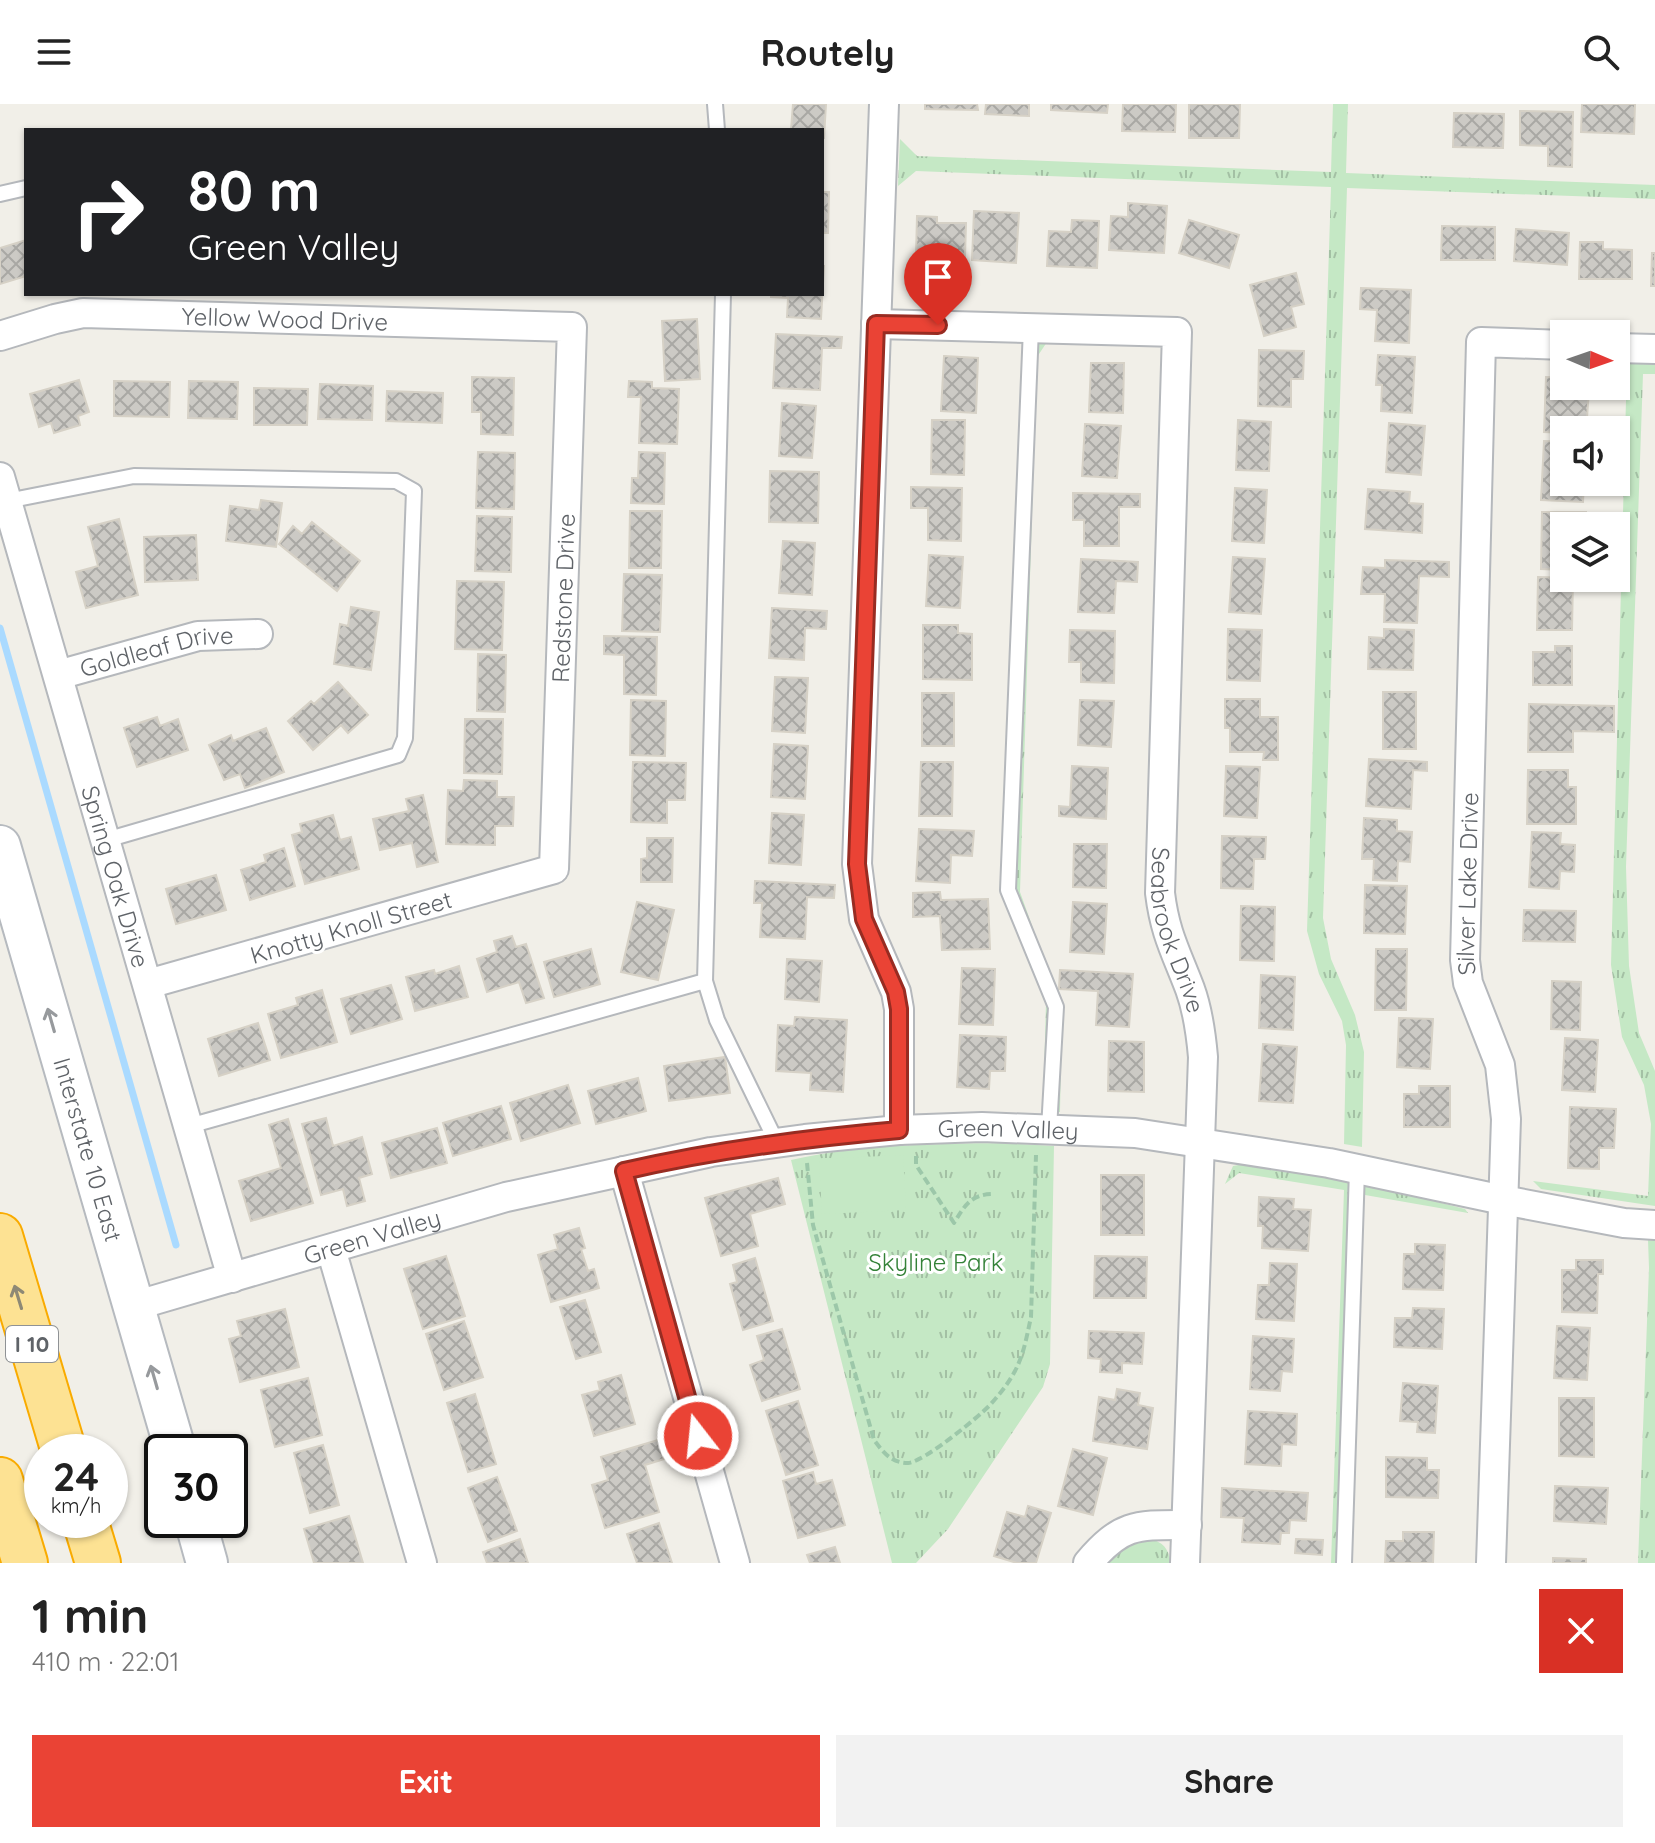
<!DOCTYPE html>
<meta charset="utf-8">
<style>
body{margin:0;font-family:Quicksand,sans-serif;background:#f2f2f2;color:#222;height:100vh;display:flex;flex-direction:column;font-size:30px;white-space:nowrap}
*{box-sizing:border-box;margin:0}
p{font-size:26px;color:#767676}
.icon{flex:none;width:44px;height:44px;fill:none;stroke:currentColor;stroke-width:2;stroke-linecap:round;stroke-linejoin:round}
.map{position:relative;height:1459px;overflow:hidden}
.drawer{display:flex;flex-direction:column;background:#fff;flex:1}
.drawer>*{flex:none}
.banner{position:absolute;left:24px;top:24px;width:800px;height:168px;border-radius:0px;box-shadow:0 2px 6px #0004;background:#202124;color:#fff;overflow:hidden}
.needle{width:52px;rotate:92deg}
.controls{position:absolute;left:1550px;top:216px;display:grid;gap:16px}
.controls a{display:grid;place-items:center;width:80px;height:80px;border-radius:0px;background:#fff;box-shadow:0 2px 6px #0004;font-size:40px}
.speed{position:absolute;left:24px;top:1330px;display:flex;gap:16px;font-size:40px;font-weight:700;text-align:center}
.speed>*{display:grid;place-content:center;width:104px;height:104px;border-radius:50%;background:#fff;box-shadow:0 2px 6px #0004;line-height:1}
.speed small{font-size:20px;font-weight:400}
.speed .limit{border:4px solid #111;border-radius:12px;background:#fff;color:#111}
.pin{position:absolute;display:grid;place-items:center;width:68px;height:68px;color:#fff;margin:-82px -34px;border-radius:50% 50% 50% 0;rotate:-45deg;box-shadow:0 0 8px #0007}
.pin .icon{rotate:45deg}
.me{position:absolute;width:88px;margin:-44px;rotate:344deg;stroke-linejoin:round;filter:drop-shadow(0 0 6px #0008)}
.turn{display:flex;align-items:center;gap:28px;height:168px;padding:0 32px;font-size:36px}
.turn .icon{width:104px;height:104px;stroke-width:2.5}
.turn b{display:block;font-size:56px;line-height:68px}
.round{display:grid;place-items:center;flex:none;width:84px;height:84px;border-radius:0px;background:#f2f2f2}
.summary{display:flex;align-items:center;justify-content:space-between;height:136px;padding:0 32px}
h1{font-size:48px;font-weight:700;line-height:60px}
.primary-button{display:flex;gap:16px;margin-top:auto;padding:16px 32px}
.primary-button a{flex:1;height:92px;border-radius:0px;background:#ea4335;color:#fff;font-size:32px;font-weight:700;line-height:92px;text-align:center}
.primary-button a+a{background:#f2f2f2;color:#222}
header{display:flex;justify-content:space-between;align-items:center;height:104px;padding:0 32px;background:#fff;font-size:36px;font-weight:700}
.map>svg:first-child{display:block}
.grass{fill:url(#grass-tufts)}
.pitch{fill:#c5e8c5}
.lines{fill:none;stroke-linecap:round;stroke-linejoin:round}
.stream{stroke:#aadaff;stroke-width:7}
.building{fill:url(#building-cross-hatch);stroke:#d6d1c6;stroke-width:2}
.lane-casing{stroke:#b5b8bc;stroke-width:18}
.street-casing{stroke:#b5b8bc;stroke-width:32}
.secondary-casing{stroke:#b6babf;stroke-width:44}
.highway-casing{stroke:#f9ab00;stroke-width:48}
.path{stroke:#9cc7a9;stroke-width:4;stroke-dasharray:8 4;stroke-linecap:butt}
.lane{stroke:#fff;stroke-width:14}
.street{stroke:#fff;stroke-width:28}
.secondary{stroke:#fff;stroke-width:40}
.highway{stroke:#fde293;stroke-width:44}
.oneway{stroke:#979a9d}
.oneway2{stroke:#8e8975}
.route-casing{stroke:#982c22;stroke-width:20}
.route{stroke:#ea4335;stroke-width:14}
.labels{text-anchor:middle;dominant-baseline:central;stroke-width:6;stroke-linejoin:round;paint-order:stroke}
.shield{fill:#fff;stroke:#8f9295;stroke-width:2}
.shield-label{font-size:22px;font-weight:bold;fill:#5f6368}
.street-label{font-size:24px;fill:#5f6368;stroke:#fff}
.park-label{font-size:24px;fill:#348238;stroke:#fff}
</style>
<header><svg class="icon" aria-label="menu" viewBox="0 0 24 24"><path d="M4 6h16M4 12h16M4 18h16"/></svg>Routely<svg class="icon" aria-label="search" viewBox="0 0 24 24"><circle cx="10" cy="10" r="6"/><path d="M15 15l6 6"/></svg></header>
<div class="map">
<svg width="1655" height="1459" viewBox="0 0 1655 1459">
<defs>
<pattern id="grass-tufts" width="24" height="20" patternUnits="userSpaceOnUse" patternTransform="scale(2)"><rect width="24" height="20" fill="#c5e8c5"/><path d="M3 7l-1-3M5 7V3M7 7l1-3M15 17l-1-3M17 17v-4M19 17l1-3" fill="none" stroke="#a3c0a4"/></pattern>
<pattern id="building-cross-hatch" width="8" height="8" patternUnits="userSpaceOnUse" patternTransform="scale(2)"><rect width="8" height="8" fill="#cccac5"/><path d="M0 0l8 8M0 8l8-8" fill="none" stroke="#a9a8a4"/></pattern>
</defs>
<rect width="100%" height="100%" fill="#f1efe8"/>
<path class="grass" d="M1333,0H1348L1346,69L1655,81V95L1347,84L1323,814L1331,855L1355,911L1364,948L1362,1043L1344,1040L1346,941L1342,917L1319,870L1307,827L1331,83L916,67L898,82L900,35L917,52L1331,68Z
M1023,233L1049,235L1037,253L1020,788L1062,905L1060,1008H1043L1046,898L1003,790Z
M1627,258L1655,259V270H1643L1626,763L1629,862L1639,929L1655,967V1102L1541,1085L1533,1077L1648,1092L1651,1020L1644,981L1622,933L1611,861Z
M1003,1039L1054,1042L1050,1260L1043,1283L948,1425L916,1459H892L791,1056C861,1040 932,1040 1003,1039Z
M1255,1058L1347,1075L1465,1105L1468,1109L1365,1091L1358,1167L1349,1459H1331L1344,1086L1239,1069L1225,1080L1233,1062Z
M1648,1136L1655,1137V1459H1638L1649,1164Z
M1142,1435C1158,1434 1170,1442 1170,1459H1109L1119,1447Z"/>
<path class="pitch" d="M903,1051L906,1106L822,1110L819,1055Z"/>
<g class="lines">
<path class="stream" d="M0,524L176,1141"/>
</g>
<path class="building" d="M793,0H826L824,34H822V26H791Z
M925,0H977L978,6L925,5Z
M986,0H1029V12L985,10Z
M1051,0H1108L1107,9L1051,6Z
M1123,0H1176L1175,28L1122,27Z
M1189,0H1240L1239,34H1189Z
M1582,0H1635L1634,30L1581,28Z
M1520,7L1573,8L1572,63L1548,62V42L1520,41Z
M1454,9L1504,10L1503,44L1453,43Z
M822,88H829L828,129H823L822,139Z
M1128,99L1167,102L1164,149L1109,146L1111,112L1128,113Z
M974,107L1019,109L1016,159L972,156Z
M917,112L937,113V119H966L965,153L916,152Z
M1072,116L1099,117L1097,164L1047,162L1049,127L1071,128Z
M1189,116L1239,131L1229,164L1179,149Z
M1442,122L1495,123V156H1441Z
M1516,125L1569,129L1567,161L1514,157Z
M26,136V172L0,180V144Z
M1580,138H1603V145L1632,146V175H1579Z
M1652,149H1655V182H1651Z
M822,162H824L821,215L787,213L788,194L771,193V190H822Z
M1296,169L1304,200L1291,203L1296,223L1264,232L1250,181Z
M1361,184L1411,186L1409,239L1375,237L1377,206L1360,205Z
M697,215L700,275L665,277L662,217Z
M776,230L842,233L841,244H822L820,286L773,284Z
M1259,246L1304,247L1303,275H1291V303L1258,302Z
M1378,251L1415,253L1412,309L1381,307L1382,281H1376Z
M944,252L978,254L976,309L941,307Z
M1091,259H1124L1123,309L1089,308Z
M472,273L514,274L513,331L481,330V308H472Z
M1546,273L1564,274V282H1575L1574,286H1589L1587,314L1575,313L1574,326H1564V329L1544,328Z
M79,276L89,308L78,312L80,321L54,329L51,319L39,323L30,290Z
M114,277L170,278L169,313L114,312Z
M189,277L238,278L237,315L188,314Z
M629,277L652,278V284L679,285L677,340L639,339L641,293H628Z
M320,280L373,282L372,316L318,315Z
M254,284L308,285L307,321H254Z
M387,287L443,289L442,319L386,317Z
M782,299L816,302L812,354L779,352Z
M932,316H965L964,371L931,370Z
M1238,316L1271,318L1269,367L1236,366Z
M1389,319L1425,322L1421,371L1386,368Z
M1085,320L1121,322L1117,374L1082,372Z
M1544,337L1564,338V378H1584L1583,398L1541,396Z
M478,348L515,349L514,405L476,404Z
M639,348L665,349L664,400L631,399L632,374H638Z
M770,367L819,368L818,419L769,418Z
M911,383L962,384L961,437L928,436V404H911Z
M1235,384L1267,386L1264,439L1232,437Z
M1368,385L1410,388L1409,399L1423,400L1422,429L1365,425Z
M1073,389L1140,390V403H1119V442H1084V416H1073Z
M261,396L282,399L276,443L226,437L230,402L259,406Z
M630,407H662L661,464H629Z
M1542,408H1586V422H1564V466L1541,465Z
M477,412L512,413L511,468L475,467Z
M119,415L138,491L86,504L76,468L98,462L88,423Z
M312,418L360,457L337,487L279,440L293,422L302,430Z
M196,431L198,476L145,478L144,433Z
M783,437L815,439L812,491L779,489Z
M929,451L963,453L960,504L926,502Z
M1233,453L1265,455L1261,510L1229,508Z
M1081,455L1138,458L1137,478L1116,477L1114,509L1078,508Z
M1385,456L1449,458V473L1419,472L1417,519L1384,518L1385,490H1361L1363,463L1385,464Z
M624,470L662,471L660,528L622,527Z
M1538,473L1573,474L1572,526H1537Z
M457,477L504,478L502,546L455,545Z
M351,503L379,508L371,566L334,560L340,520L348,522Z
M772,504L827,507L826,525L805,524L804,556L769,554Z
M923,521H958V529L972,530V576L923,575Z
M1228,525L1262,526L1260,577L1227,576Z
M1384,525L1414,526L1413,566L1368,565L1369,533L1384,534Z
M1070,526L1115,527L1114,579L1081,578V558H1069Z
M604,532L657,533L656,591L624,590V551L604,550Z
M1555,542H1572V581H1533V548H1555Z
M478,550L506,551L505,608L477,607Z
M775,573L808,574L805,629L772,627Z
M338,578L368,611L348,629L341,621L313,646L288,617L311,597L314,600Z
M1383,588H1416V645H1383Z
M922,589H954V642H922Z
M1225,595H1260V613H1278V656H1263L1264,648H1230V624H1225Z
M631,596L666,597L665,652L630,651Z
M1080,596L1114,597L1111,643L1078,641Z
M1529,600L1614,602V628L1573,627V648H1528Z
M157,613L160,622L178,615L188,646L137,663L124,624Z
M465,615H503L502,670L464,669Z
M266,624L284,668L245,684L240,670L224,676L209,641L231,631L233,637Z
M774,640L808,642L805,695L771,693Z
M1369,655L1427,658V667L1413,666L1411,705L1366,702Z
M633,658L686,659L685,696H667V719L631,718Z
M921,658H953L952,712H919Z
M1072,662L1108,664L1106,715L1059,712V702L1070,703Z
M1226,662L1260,663L1257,714L1224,712Z
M1528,666H1568V683H1576V720H1527Z
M464,676L497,677V693H514L513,722H495V741L446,740L448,686L463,687Z
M423,691L438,758L417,763L412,739L380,746L373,715L409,707L406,695Z
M772,709L804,711L801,761L769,759Z
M333,711L340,736L351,733L359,765L305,780L292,731L302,728L300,720Z
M1364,714L1397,716V727L1412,728L1410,758L1398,757L1397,777L1373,776L1374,755H1362Z
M919,725L974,727L972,752L951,751L950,779L916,777Z
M1532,728L1561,729L1560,740L1575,741L1574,768L1560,767L1559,785L1529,783Z
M1222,732L1266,733L1265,755H1254L1253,785L1221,784Z
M647,734H673L672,778H641V755L647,754Z
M1074,740H1107L1106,784L1073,783Z
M284,744L295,782L250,796L241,766L266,758L264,751Z
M216,771L226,806L176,820L166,785Z
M755,777L835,781L834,794L807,793L805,835L760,833L762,799H754Z
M1365,781L1407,782L1405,830L1364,829Z
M940,788L941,796L988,795L990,845L942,846L940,812L913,813V789Z
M637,798L674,806L658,876L621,868Z
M1073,798L1107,800L1104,850L1070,848Z
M1241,802L1275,803L1274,857L1240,856Z
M1524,806L1576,807L1575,838L1523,837Z
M512,832L516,843L526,840L544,894L526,899L519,878L487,888L477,855L497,848L494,837Z
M591,845L600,880L554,893L544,858Z
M1376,845H1407L1406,906H1375Z
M787,855L822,857L819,898L785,895Z
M459,862L468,893L415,907L406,873L434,866L435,870Z
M962,864L995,865L993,921L959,920Z
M1060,866L1133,870L1129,923L1096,921L1098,887L1059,885Z
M1261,871L1295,873L1293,926L1259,924Z
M1552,877L1581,878L1580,926L1551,925Z
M391,881L402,915L351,930L341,895Z
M322,886L337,938L281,954L268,910L298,901L296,894Z
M795,913L847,916L843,988L810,986L811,969L776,967L778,921L794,922Z
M1399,914L1433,915L1430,965L1397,963Z
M258,919L270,956L219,972L208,935Z
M960,931L1006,933L1005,967H990L989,985L957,983Z
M1565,934L1598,936L1595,988L1562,986Z
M1109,937L1144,938V988L1108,987Z
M1263,940L1297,943L1293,999L1259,997Z
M725,953L730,989L669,997L664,962Z
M638,974L646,1007L596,1020L588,987Z
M568,981L580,1019L521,1037L510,999Z
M1419,982H1450V1023H1404V990H1419Z
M501,1002L511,1035L453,1052L443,1019Z
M1570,1003L1616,1005L1614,1044H1599V1065L1568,1064Z
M326,1014L333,1042L362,1033L372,1070L359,1074L365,1097L347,1102L343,1085L321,1091L302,1020Z
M288,1015L313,1099L251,1117L239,1077L281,1064L269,1021Z
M437,1024L447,1059L391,1074L382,1039Z
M1101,1071H1144V1131H1101Z
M778,1074L785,1100L750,1110L758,1142L721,1152L705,1094Z
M1259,1093L1294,1095L1293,1105L1311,1106L1308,1147L1262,1144L1263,1122H1258Z
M579,1124L585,1144L581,1145L588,1167L594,1165L599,1184L551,1198L538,1151L558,1145L554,1131Z
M1415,1140L1445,1141L1443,1186L1403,1185L1404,1150H1415Z
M446,1152L465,1212L423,1225L404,1165Z
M1095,1152L1147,1153L1146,1194H1094Z
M755,1154L773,1217L743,1226L730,1180L737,1178L733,1161Z
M1576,1156H1603V1170H1598L1597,1209L1562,1208V1166H1576Z
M1270,1159L1297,1160L1294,1217L1256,1215L1258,1181H1269Z
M585,1196L601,1248L576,1255L560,1203Z
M1413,1204L1444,1205L1442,1245L1394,1243L1395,1214H1412Z
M285,1205L299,1263L240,1278L229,1235L241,1232L237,1217Z
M464,1217L483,1273L444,1286L426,1230Z
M1557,1222L1590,1224L1587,1276L1554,1274Z
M782,1225L800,1285L762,1297L750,1261L764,1256L757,1232Z
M1089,1227L1144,1229L1142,1260L1122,1259V1269L1100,1268L1101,1255L1088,1254Z
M1253,1232L1294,1235L1292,1268L1282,1267L1280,1287L1250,1285Z
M621,1271L635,1320L594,1332L582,1291L600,1286L598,1278Z
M308,1274L322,1331L275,1343L261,1286Z
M1403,1279L1438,1282L1435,1329L1417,1328L1418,1318L1400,1317Z
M1117,1285L1140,1289L1138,1301L1153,1304L1147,1345L1093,1337L1099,1293L1115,1296Z
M475,1290L496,1360L468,1368L447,1299Z
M1559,1294H1594V1353L1559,1352Z
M798,1297L818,1361L786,1371L766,1307Z
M1248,1307L1297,1310L1296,1341L1282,1340L1281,1362L1245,1360Z
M658,1336L664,1355L645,1361L659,1408L605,1424L592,1381L608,1376L601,1353Z
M323,1341L339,1401L310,1409L294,1349Z
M1073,1345L1107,1354L1093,1411L1058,1402Z
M1386,1353L1427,1354V1366H1439L1438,1394L1386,1393Z
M813,1368L816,1380L832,1376L845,1421L798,1434L783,1377Z
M497,1373L517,1427L488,1438L468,1384Z
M1555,1382L1608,1384L1606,1420L1554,1417Z
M1222,1384L1308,1389L1306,1417L1290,1416L1289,1429H1281L1280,1440L1242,1438L1244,1414L1221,1413Z
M1028,1402L1051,1409L1036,1459H1017L994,1452L1007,1408L1025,1413Z
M349,1412L363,1459H314L304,1425Z
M659,1419L672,1459H637L627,1430Z
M1403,1428H1434L1433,1459H1385L1386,1437H1403Z
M520,1435L528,1459H487L483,1448Z
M1296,1435L1323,1436L1322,1451L1295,1449Z
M835,1443L840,1459H810L807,1451Z
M1553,1454L1586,1455V1459H1553Z"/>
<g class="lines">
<defs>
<path id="lane" d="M715,0L717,26
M0,90L26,84
M723,190L705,877L717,916L777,1039
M1031,224L1008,786L1056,903L1049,1025
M7,397L134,372L396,377L414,387L405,634L398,651L106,736
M189,1022L705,877
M1344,1459L1357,1066"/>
<g id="street">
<path d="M884,0L857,760L864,815L896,888L899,905V1026"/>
<path id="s1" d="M876,220L1177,228L1160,789C1165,830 1176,848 1190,885C1198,907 1201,930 1203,953L1185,1459"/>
<path id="s2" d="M0,232L55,215L83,209L572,223L554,765L148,880"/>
<path d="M1616,244L1655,245"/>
<path id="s3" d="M0,373L232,1174"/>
<path id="s4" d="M58,571L198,532L258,530"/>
<path d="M624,1067L735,1459"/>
<path d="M331,1145L422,1459"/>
<path id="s5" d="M134,1202L506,1093L711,1048L805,1035L899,1026L982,1023L1135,1029L1329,1059L1503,1096L1624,1119L1655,1121"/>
<path d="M1088,1459C1122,1419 1137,1421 1187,1421"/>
<path id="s6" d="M1491,1459L1506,1015L1500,961L1468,879L1465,856L1481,238L1564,241"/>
</g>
<g id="secondary">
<path id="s7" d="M0,742L176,1348"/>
<path d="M195,1416L207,1459"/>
</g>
<path id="highway" d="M0,1132L64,1348
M0,1376L25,1459
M85,1416L98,1459"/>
</defs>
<use href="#lane" class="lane-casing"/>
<use href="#street" class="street-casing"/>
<use href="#secondary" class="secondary-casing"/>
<use href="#highway" class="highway-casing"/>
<path class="path" d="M916,1052V1061L954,1119C965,1101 971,1090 994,1090
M807,1059L813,1121L874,1336C883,1348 891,1359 908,1359C924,1358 977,1314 989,1302C999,1291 1008,1280 1015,1267C1024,1250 1027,1231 1031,1213L1036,1051"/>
<use href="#lane" class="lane"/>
<use href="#street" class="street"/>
<use href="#secondary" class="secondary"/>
<use href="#highway" class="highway"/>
</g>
<defs><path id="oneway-shaft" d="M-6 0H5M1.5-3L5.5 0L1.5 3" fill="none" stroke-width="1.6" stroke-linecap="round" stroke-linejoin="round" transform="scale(2)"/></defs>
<g class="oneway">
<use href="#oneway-shaft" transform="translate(51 916) rotate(-106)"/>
<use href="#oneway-shaft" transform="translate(154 1273) rotate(-106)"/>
</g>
<use class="oneway2" href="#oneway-shaft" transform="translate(18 1193) rotate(-107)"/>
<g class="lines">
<defs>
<path id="route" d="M698,1332L624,1067C715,1046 806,1034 899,1026V905L896,888L864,815L857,760L876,220L938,221"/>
</defs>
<use href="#route" class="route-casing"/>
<use href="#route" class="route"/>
</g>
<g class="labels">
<rect class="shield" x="6" y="1222" width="52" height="36" rx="6"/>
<g class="shield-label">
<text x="32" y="1240">I 10</text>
</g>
<g class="street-label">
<text stroke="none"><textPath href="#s2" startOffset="288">Yellow Wood Drive</textPath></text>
<text transform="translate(563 494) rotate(-88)">Redstone Drive</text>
<text stroke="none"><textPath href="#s4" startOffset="102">Goldleaf Drive</textPath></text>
<text stroke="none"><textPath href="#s3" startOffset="416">Spring Oak Drive</textPath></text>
<text stroke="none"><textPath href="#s6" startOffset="686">Silver Lake Drive</textPath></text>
<text transform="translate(351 823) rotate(-16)">Knotty Knoll Street</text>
<text stroke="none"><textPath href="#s1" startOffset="902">Seabrook Drive</textPath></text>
<text stroke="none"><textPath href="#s5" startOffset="896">Green Valley</textPath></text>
<text stroke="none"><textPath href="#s7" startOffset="316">Interstate 10 East</textPath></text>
<text stroke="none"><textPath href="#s5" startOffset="248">Green Valley</textPath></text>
</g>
<g class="park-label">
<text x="936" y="1158">Skyline Park</text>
</g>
</g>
</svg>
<div class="controls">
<a><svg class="needle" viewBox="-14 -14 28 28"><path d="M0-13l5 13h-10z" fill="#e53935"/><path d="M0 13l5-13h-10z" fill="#767676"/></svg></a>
<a><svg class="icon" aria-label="sound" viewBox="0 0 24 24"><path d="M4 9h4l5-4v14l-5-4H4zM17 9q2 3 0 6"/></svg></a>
<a><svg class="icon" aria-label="layers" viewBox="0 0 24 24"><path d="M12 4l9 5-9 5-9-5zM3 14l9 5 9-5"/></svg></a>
</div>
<div class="speed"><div>24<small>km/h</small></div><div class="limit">30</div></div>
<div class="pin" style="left:938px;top:221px;background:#d93025"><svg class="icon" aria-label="arrive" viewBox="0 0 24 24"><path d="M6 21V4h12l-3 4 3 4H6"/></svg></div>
<svg class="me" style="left:698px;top:1332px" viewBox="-20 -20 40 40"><circle r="17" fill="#ea4335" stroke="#fff" stroke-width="3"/><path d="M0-11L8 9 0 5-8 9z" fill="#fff"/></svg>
<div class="banner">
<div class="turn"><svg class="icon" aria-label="right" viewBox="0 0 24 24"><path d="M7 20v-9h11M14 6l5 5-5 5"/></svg><div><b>80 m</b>Green Valley</div></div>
</div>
</div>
<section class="drawer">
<div class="summary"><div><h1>1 min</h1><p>410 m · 22:01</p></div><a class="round" style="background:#d93025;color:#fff"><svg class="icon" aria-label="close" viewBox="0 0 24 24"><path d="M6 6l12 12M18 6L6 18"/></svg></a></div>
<div class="primary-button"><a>Exit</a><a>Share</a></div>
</section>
